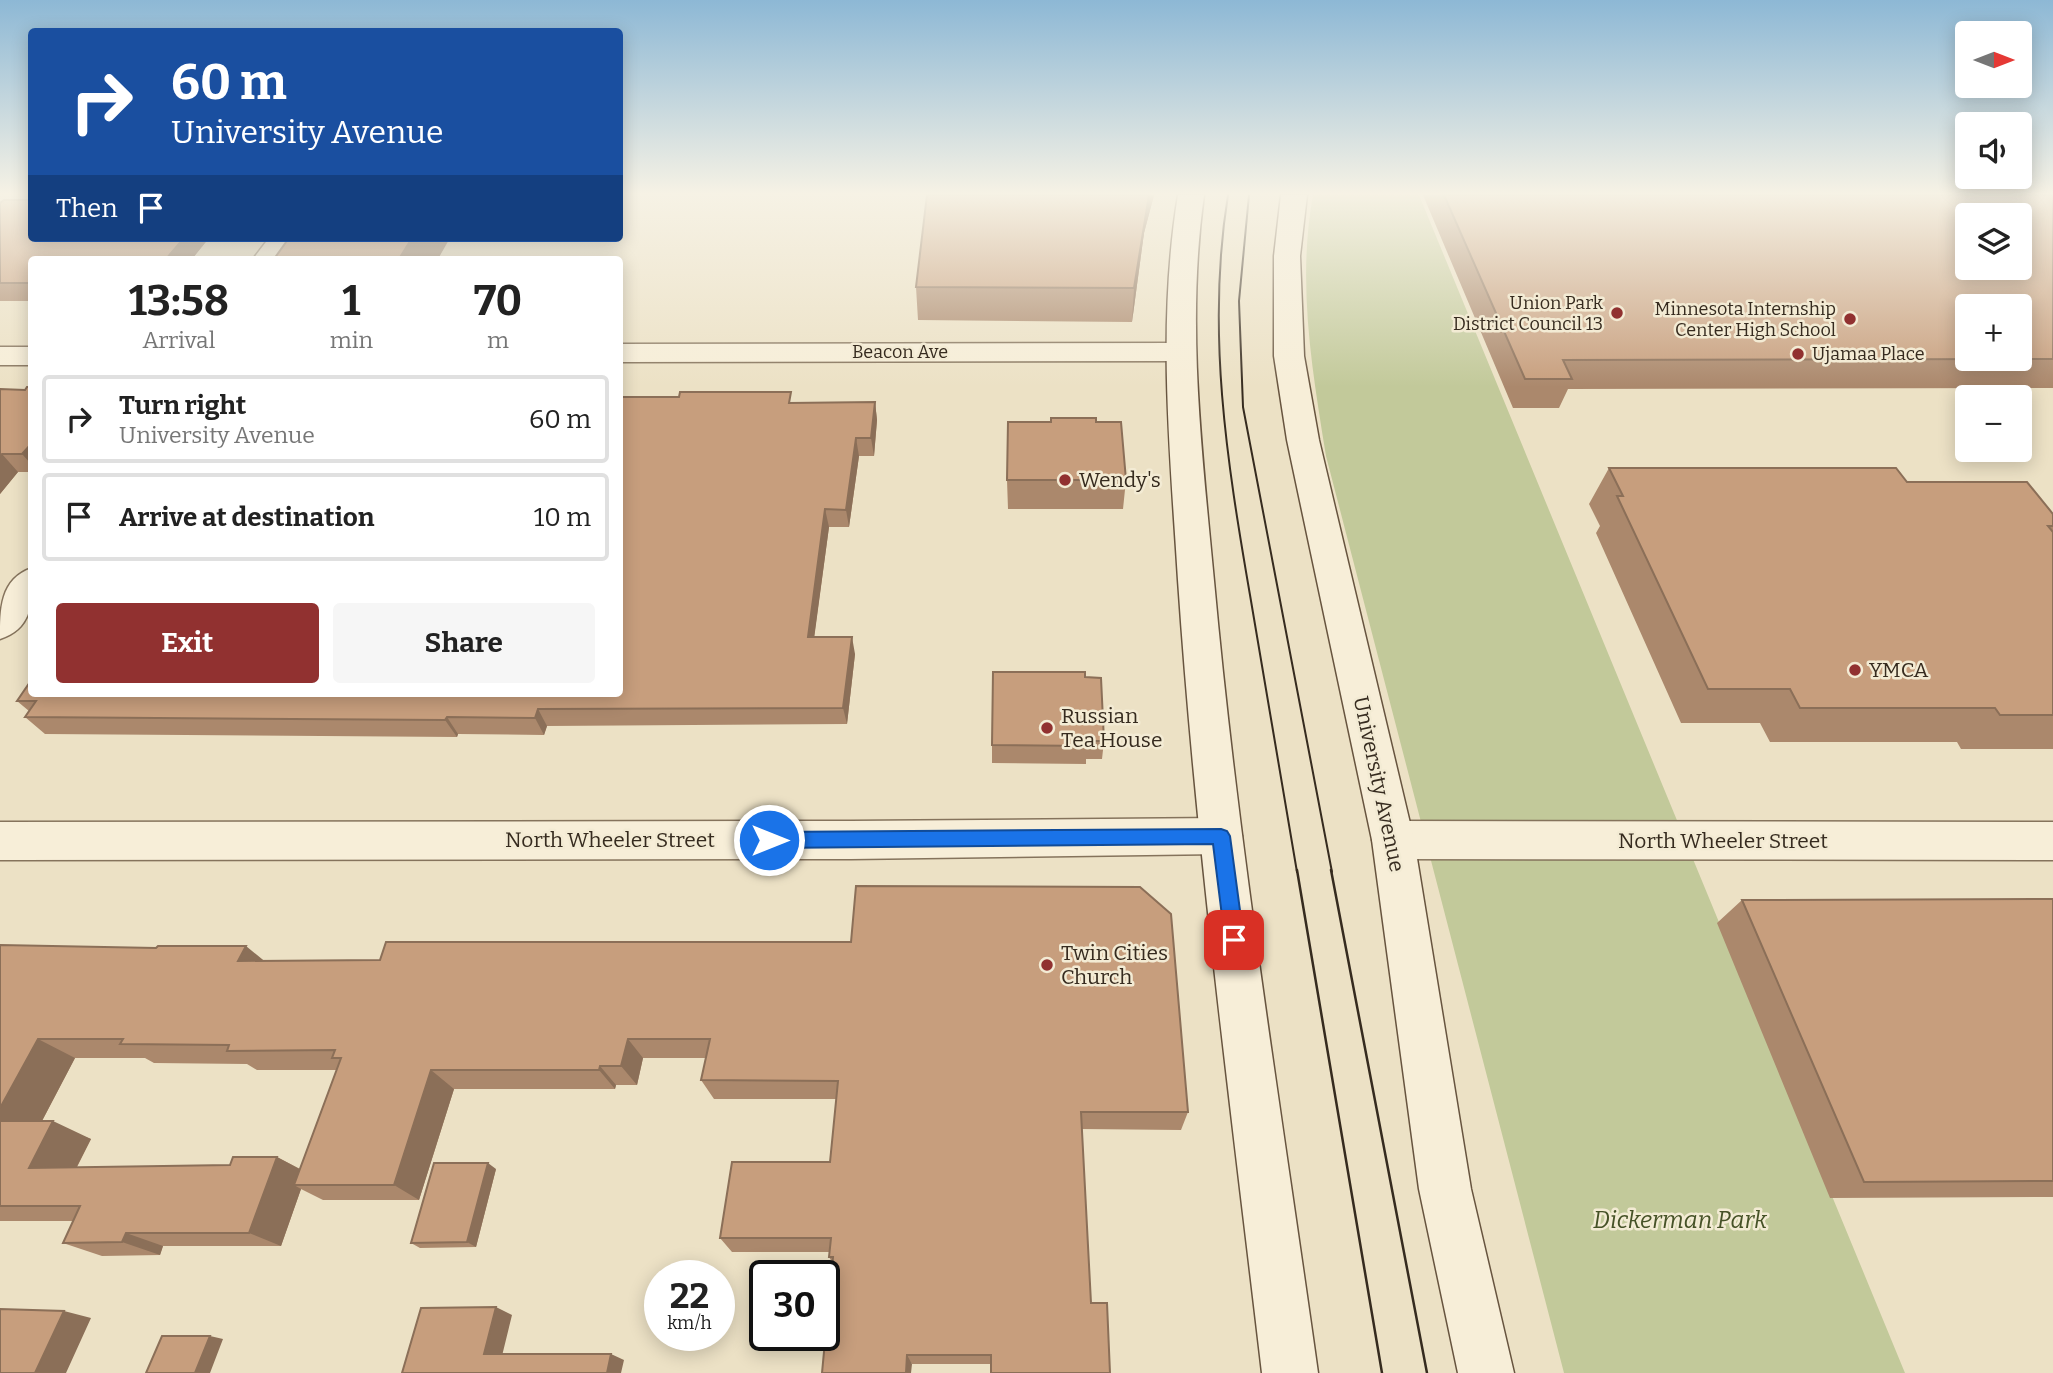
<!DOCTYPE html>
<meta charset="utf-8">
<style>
body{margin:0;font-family:Bitter,serif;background:#f6f6f6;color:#222;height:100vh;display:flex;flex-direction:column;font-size:26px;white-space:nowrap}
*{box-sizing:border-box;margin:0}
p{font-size:23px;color:#767676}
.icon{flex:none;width:38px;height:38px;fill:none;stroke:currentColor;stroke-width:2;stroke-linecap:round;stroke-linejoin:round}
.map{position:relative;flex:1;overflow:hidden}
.sheet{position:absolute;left:28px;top:256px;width:595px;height:441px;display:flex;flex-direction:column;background:#fff;border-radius:7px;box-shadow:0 4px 18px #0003}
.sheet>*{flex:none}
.guide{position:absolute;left:28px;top:28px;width:595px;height:214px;border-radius:7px;box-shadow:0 4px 18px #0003;background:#1a4fa0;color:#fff;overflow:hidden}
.needle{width:46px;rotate:90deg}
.controls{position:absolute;left:1955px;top:21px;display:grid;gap:14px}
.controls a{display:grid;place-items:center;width:77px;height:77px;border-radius:7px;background:#fff;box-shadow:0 4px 18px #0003;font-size:35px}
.speed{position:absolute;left:644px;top:1260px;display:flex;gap:14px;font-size:35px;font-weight:700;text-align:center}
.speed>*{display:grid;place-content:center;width:91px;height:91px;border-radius:50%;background:#fff;box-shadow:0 4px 18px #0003;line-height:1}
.speed small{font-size:18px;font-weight:400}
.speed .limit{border:4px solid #111;border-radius:10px;background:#fff;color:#111}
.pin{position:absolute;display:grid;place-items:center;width:60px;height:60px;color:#fff;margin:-30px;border-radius:14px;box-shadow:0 4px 10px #0006}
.me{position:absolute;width:77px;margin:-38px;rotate:90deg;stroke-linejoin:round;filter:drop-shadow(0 0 5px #0008)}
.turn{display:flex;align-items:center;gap:24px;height:147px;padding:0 28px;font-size:32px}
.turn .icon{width:91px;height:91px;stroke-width:2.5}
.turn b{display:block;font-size:49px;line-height:60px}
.then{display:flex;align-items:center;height:66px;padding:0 28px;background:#0003;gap:14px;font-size:26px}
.eta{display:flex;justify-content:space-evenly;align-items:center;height:119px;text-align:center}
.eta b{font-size:42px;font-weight:700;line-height:49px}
.primary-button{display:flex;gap:14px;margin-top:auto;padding:14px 28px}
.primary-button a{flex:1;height:80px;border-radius:7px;background:#913130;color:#fff;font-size:28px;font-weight:700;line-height:80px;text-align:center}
.primary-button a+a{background:#f6f6f6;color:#222}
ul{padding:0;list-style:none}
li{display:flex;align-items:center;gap:21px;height:88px;margin:0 14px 10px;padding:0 14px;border:4px solid #e0e0e0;border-radius:7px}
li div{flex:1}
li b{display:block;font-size:26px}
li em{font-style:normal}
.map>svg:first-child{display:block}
.green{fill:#c2c99a}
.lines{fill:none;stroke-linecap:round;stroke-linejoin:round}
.minor-casing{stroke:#85735c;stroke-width:3}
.secondary-casing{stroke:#67543f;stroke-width:3}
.minor{fill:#f7eed8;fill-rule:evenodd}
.secondary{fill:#f7eed8;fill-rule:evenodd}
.tram-far1{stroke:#362b1f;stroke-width:2}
.tram{stroke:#362b1f;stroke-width:2.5}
.wall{fill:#ab886c;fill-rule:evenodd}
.shaded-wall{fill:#8b6f58}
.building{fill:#c79e7d;stroke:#8b6f58;stroke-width:2;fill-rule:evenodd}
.route{fill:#1a73e8;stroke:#114b97;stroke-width:2}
.poi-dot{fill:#913130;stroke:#f3ebd4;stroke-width:2.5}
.labels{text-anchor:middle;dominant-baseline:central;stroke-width:5;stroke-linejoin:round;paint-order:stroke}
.far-poi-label{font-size:18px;fill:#362b1f;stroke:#f3ebd4;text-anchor:end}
.far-street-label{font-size:18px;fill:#362b1f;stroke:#f3ebd4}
.poi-label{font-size:21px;fill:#362b1f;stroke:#f3ebd4;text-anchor:start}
.street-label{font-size:21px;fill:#362b1f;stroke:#f3ebd4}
.near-park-label{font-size:24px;font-style:italic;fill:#465227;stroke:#f3ebd4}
</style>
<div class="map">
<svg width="2053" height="1373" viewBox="0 0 2053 1373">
<rect width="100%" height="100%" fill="#ece1c5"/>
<path class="green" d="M1313,195H1419L1905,1373H1564L1326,456C1312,369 1297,283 1313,195Z"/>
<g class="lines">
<defs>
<path id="minor" d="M269,238H296L281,259H253Z
M1180,343L1190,346L1195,352L1190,358L1180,361L620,362V344Z
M0,347H32V365H0Z
M32,568C32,598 35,628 0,639C0,609 0,579 32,568Z
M1221,818L1236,823L1242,836L1236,849L1221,854L851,859L0,860V822L851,821Z
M1393,821L2053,822V860L1393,859L1378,853L1372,840L1378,827Z"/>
<path id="secondary" d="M1178,195H1204C1186,324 1202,452 1214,581C1238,846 1281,1109 1318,1373H1262C1231,1109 1196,846 1178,580C1170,451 1157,323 1178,195Z
M1281,195H1307L1300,256L1304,356L1319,440L1414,840L1471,1189L1514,1373H1458L1419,1189L1372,840L1287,440L1274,356V256Z"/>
</defs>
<use href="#minor" class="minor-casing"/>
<use href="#secondary" class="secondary-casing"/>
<use href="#minor" class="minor"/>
<use href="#secondary" class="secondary"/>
<path class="tram-far1" d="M1228,195C1206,330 1227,462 1250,595C1266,687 1281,780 1297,872
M1249,195L1239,301L1243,407L1332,872"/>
<path class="tram" d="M1297,870L1382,1373
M1331,870L1427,1373"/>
</g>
<path class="wall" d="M927,195H1154L1144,233L1132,322L918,320L916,287Z
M1423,195H2053V388L1568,389L1559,408H1513Z
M0,203L32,238H209L192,259H32V301H0Z
M32,387V472H18L0,494V389L25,390Z
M875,402L877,420L874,456H859L849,527H829L814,637L855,654L847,724L547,726L544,735L458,734L457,737L45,734L25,717L29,711L17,701L620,693L793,403Z
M1096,422L1126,480L1123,509H1008L1007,480Z
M1609,468L1907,482L2053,514V749H1961L1957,742H1770L1760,723H1681L1596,533L1600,526L1589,504Z
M1085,677L1104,741L1102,759H1086V764L992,763V745Z
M2053,899V1197L1830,1198L1717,923L1742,900Z
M0,945L265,961L1188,1112L1181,1130L1082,1129L991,1364H912L832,1262L829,1257L830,1252H732L720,1238L830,1162L836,1099H714L701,1080L706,1058H643L637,1085H616L615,1089H454L419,1200H323L301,1189L281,1246H163L160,1255L102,1256L63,1243L73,1221H0ZM75,1058H145L154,1063L247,1064L257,1070H337L300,1169L277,1157L230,1165L77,1167L91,1139L42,1121Z
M496,1169L476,1247L420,1248L411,1243Z"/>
<path class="shaded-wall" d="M1149,195H1154L1153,199L1144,233L1132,322L1134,288Z
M184,238H209L192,259H166Z
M412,238H450L438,259H399Z
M875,402L877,420L874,456L871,438Z
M856,438L859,456L849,527L846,510Z
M32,443V465L22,454Z
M2,454L18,472L0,494V456Z
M825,509L829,527L812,654L808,637Z
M852,637L855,654L847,724L843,708Z
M538,709L547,726L544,735L535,718Z
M447,717L458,734L457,737L445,720Z
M246,946L273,968L238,961Z
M38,1039L75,1058L33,1138L0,1124V1108Z
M628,1039L643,1058L637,1085L621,1066Z
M600,1066L616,1085L615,1089L599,1070Z
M431,1070L454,1089L419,1200L394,1185Z
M53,1121L91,1139L68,1184L29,1168Z
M277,1157L307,1173L294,1185L301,1189L281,1246L249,1233Z
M488,1163L496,1169L476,1247L467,1242Z
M126,1233L163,1246L160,1255L122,1242Z
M496,1307L512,1315L501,1360L484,1354Z
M64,1311L91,1318L66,1373H35Z
M210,1336L223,1339L210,1373H195Z
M611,1354L624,1360L621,1373H607Z
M907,1355L912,1364L911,1373H906Z"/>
<path class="building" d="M927,195H1149L1134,288L916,287Z
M1444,195H2053V359L1563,360L1572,379H1525ZM1967,215H2020V268H1967ZM1967,306H2020V359H1967Z
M4,200H32V238H184L166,259H32V283H0V203Z
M289,238H412L399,259H274Z
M27,387H32V443L22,454H2L0,456V389L25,390Z
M680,392H791L789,403L875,402L871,438H856L846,510L825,509L808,637H852L843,708L538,709L535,718L447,717L445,720L25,717L36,701H17L32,679V693H620V397H679Z
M1051,418H1096V422H1121L1126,480H1007L1008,422H1051Z
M1609,468H1896L1907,482H2027L2053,514V526H2048L2053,532V715H2000L1995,708H1800L1790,689H1708L1617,496H1623Z
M993,672H1085V677L1101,678L1104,741H1087V746L992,745Z
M856,886L1140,887L1171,914L1188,1112H1081L1091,1303H1107L1110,1373H991V1355H907L906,1373H822L833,1257H829L831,1238H720L732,1162H830L838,1081L701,1080L710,1039H628L621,1066H600L599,1070H431L394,1185H294L341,1058H332L335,1050L227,1051L229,1045L120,1044L123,1039H38L0,1108V945L156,948L158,946H246L238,961L380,960L386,942H851Z
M2053,899V1181L1864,1182L1742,900Z
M0,1121H53L29,1168L230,1165L233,1157H277L249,1233H126L122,1242L63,1243L80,1206H0Z
M434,1163H488L467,1242L411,1243Z
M496,1307L484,1354H611L607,1373H402L421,1308Z
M0,1309L64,1311L35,1373H0Z
M162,1336H210L195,1373H146Z"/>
<linearGradient id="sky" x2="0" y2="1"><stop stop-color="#8db8d5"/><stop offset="0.5" stop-color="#f6f2e5"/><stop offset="1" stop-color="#f6f2e5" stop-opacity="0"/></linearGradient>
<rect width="2053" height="387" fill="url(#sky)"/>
<path class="route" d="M1221,829L1227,831L1230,836L1244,940L1241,946L1234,949L1228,946L1225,940L1213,844L769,848L763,845L760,840L763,835L769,832Z"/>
<g class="poi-dot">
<circle cx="1617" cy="313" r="7"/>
<circle cx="1850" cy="319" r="7"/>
<circle cx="1798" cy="354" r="7"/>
<circle cx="1065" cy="480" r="7"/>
<circle cx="1855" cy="670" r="7"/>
<circle cx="1047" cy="728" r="7"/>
<circle cx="1047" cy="965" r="7"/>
</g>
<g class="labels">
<g class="far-poi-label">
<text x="1603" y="303">Union Park<tspan x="1603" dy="21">District Council 13</tspan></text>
<text x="1836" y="309">Minnesota Internship<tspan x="1836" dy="21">Center High School</tspan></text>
<text x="1812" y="354" text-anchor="start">Ujamaa Place</text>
</g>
<g class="far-street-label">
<text x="900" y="352">Beacon Ave</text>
</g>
<g class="poi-label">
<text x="1079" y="480">Wendy's</text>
<text x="1869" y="670">YMCA</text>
<text x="1061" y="716">Russian<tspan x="1061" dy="24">Tea House</tspan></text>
<text x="1061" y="953">Twin Cities<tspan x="1061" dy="24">Church</tspan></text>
</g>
<g class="street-label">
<text transform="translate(1379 784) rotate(78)">University Avenue</text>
<text x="610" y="840">North Wheeler Street</text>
<text x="1723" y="841">North Wheeler Street</text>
</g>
<g class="near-park-label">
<text x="1680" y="1220">Dickerman Park</text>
</g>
</g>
</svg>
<div class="controls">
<a><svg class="needle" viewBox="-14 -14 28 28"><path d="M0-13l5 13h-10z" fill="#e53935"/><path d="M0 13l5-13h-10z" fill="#767676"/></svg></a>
<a><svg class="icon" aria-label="sound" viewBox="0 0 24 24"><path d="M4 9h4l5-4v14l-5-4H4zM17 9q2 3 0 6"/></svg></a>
<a><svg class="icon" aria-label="layers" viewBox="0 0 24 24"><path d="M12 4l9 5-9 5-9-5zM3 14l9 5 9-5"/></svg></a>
<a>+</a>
<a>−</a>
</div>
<div class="speed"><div>22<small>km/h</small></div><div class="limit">30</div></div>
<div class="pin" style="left:1234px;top:940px;background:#d93025"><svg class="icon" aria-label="arrive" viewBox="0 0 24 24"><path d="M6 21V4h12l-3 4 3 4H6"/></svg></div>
<svg class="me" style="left:769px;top:840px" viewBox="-20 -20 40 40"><circle r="17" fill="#1a73e8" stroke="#fff" stroke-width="3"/><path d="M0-11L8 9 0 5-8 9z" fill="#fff"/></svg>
<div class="guide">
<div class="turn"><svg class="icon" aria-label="right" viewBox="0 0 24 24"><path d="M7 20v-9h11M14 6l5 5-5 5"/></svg><div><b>60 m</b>University Avenue</div></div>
<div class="then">Then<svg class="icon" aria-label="arrive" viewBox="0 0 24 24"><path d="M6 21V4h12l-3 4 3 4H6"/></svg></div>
</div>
<section class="sheet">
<div class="eta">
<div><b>13:58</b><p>Arrival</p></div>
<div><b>1</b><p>min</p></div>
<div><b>70</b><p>m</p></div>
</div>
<ul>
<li><svg class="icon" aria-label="right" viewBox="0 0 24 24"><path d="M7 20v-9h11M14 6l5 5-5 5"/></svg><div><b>Turn right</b><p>University Avenue</p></div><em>60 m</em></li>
<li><svg class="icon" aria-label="arrive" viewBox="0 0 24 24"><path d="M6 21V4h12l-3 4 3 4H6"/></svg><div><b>Arrive at destination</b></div><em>10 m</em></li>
</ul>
<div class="primary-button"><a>Exit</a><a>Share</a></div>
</section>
</div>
